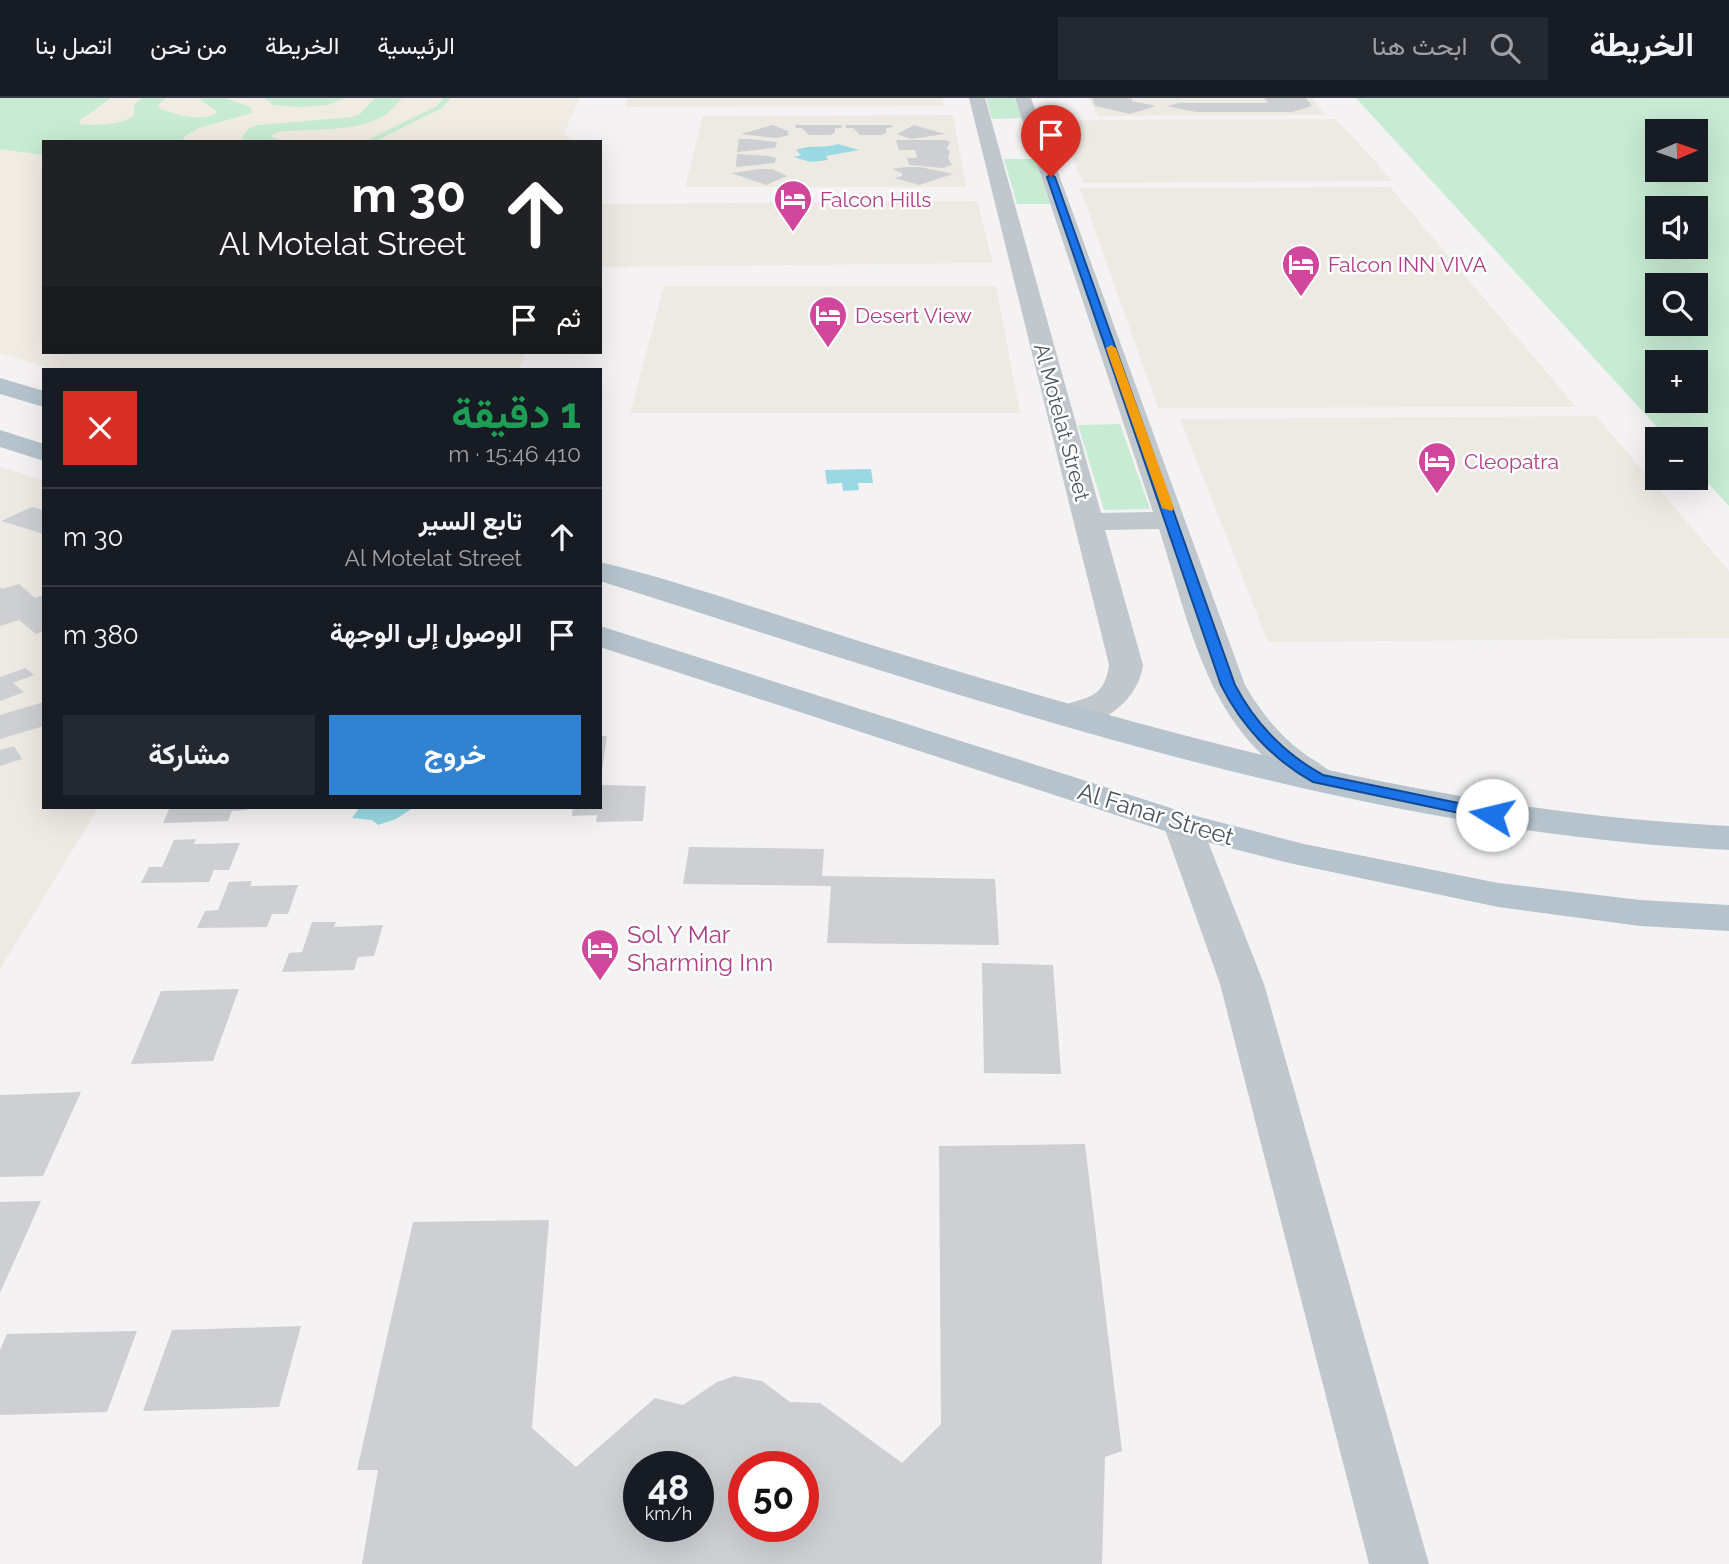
<!DOCTYPE html>
<html lang="ar">
<meta charset="utf-8">
<style>
body{margin:0;font-family:Raleway,Vazirmatn,sans-serif;background:#242831;color:#f1f3f6;direction:rtl;height:100vh;display:flex;flex-direction:column;font-size:26px;white-space:nowrap}
*{box-sizing:border-box;margin:0}
p{font-size:23px;color:#9ea1a6}
.icon{flex:none;width:38px;height:38px;fill:none;stroke:currentColor;stroke-width:2;stroke-linecap:round;stroke-linejoin:round}
.map{position:relative;flex:1;overflow:hidden;direction:ltr}
.side{position:absolute;left:42px;top:270px;width:560px;height:441px;display:flex;flex-direction:column;background:#171b24;border-radius:0px;box-shadow:0 7px 28px #0002;direction:rtl}
.side>*{flex:none}
.top-card{position:absolute;left:42px;top:42px;width:560px;height:214px;border-radius:0px;box-shadow:0 7px 28px #0002;direction:rtl;background:#202124;color:#fff;overflow:hidden}
.needle{width:46px;rotate:88deg}
.tools{position:absolute;left:1645px;top:21px;display:grid;gap:14px}
.tools a{display:grid;place-items:center;width:63px;height:63px;border-radius:0px;background:#171b24;box-shadow:0 7px 28px #0002;font-size:35px}
.speed{position:absolute;left:623px;top:1353px;display:flex;gap:14px;font-size:35px;font-weight:700;text-align:center}
.speed>*{display:grid;place-content:center;width:91px;height:91px;border-radius:50%;background:#171b24;box-shadow:0 7px 28px #0002;line-height:1}
.speed small{font-size:18px;font-weight:400}
.speed .limit{border:10px solid #d22;background:#fff;color:#111}
.pin{position:absolute;display:grid;place-items:center;width:60px;height:60px;color:#fff;margin:-72px -30px;border-radius:50% 50% 50% 0;rotate:-45deg;box-shadow:0 0 7px #0007}
.pin .icon{rotate:45deg}
.me{position:absolute;width:77px;margin:-38px;rotate:279deg;stroke-linejoin:round;filter:drop-shadow(0 0 5px #0008)}
.turn{display:flex;align-items:center;gap:24px;height:147px;padding:0 21px;font-size:32px}
.turn .icon{width:91px;height:91px;stroke-width:2.5}
.turn b{display:block;font-size:49px;line-height:60px}
.then{display:flex;align-items:center;height:66px;padding:0 21px;background:#0003;gap:14px;font-size:26px}
.round{display:grid;place-items:center;flex:none;width:74px;height:74px;border-radius:0px;background:#242831}
.head{display:flex;align-items:center;justify-content:space-between;height:119px;padding:0 21px}
h1{font-size:42px;font-weight:700;line-height:52px;color:#1e9e55}
.action{display:flex;gap:14px;margin-top:auto;padding:14px 21px}
.action a{flex:1;height:80px;border-radius:0px;background:#3182d0;color:#fff;font-size:28px;font-weight:700;line-height:80px;text-align:center}
.action a+a{background:#242831;color:#f1f3f6}
ul{padding:0;list-style:none}
li{display:flex;align-items:center;gap:21px;height:98px;padding:0 21px;border-top:2px solid #363941}
li div{flex:1}
li b{display:block;font-size:26px}
li em{font-style:normal}
header{display:flex;align-items:center;gap:42px;box-sizing:border-box;height:98px;padding:0 35px;background:#171b24;border-bottom:2px solid #363941}
header strong{font-size:33px}
nav{display:flex;gap:38px;margin-inline-start:auto;font-size:24px}
.search{width:490px;height:63px;background:#242831;display:flex;align-items:center;gap:18px;box-sizing:border-box;padding:0 24px;border-radius:0px;color:#9ea1a6;font-size:26px}
.map>svg:first-child{display:block}
.commercial{fill:#edeae3}
.green{fill:#c7ebd3;fill-rule:evenodd}
.sand{fill:#f0ebe3}
.water{fill:#9ad9e3}
.building{fill:#cdcfd3;fill-rule:evenodd}
.lines{fill:none;stroke-linecap:round;stroke-linejoin:round}
.minor{fill:#c0c7cd;fill-rule:evenodd}
.major{fill:#b6c3cd;fill-rule:evenodd}
.route{fill:#1a73e8;stroke:#114b97;stroke-width:2}
.slow{fill:#f59e0b}
.labels{text-anchor:middle;dominant-baseline:central;stroke-width:5;stroke-linejoin:round;paint-order:stroke}
.far-hotel-label{font-size:21px;fill:#b23c85;stroke:#fff;text-anchor:start}
.far-street-label{font-size:21px;fill:#4c565d;stroke:#fff}
.street-label{font-size:24px;fill:#4c565d;stroke:#fff}
.hotel-label{font-size:24px;fill:#b23c85;stroke:#fff;text-anchor:start}
</style>
<header>
<strong>الخريطة</strong>
<div class="search"><svg class="icon" aria-label="search" viewBox="0 0 24 24"><circle cx="10" cy="10" r="6"/><path d="M15 15l6 6"/></svg>ابحث هنا</div>
<nav><a>الرئيسية</a><a>الخريطة</a><a>من نحن</a><a>اتصل بنا</a></nav>
</header>
<div class="map">
<svg width="1729" height="1466" viewBox="0 0 1729 1466">
<rect width="100%" height="100%" fill="#f4f2f3"/>
<path class="commercial" d="M628,0H942L943,8L625,9Z
M1089,0H1312L1326,17L1098,18Z
M953,17L966,89H685L703,18Z
M1336,21L1393,83L1083,85L1057,22Z
M1390,89L1576,309L1158,310L1080,90Z
M977,103L993,165L600,169V106Z
M664,188H996L1020,315H630Z
M1596,318L1729,473V540L1268,544L1180,321Z
M0,368L44,383V709H99L0,871Z"/>
<path class="green" d="M0,0H472L398,44H44V124L0,129Z
M986,0H1014L1022,20L992,21Z
M1356,0H1729V408L1696,372V341H1668ZM1657,33H1696V72H1657ZM1657,110H1696V149H1657ZM1696,187V226H1657V187ZM1657,264H1696V303H1657Z
M1004,61H1035L1050,106H1017Z
M1120,326L1150,411L1104,412L1078,327Z"/>
<path class="sand" d="M111,0H142L134,7V18C119,27 97,28 80,26L79,23Z
M166,0H198L218,14C204,25 179,17 162,12L158,7Z
M225,0H264L273,7L300,9L328,7L346,0H375L360,16L352,19L259,27L249,30L242,40L247,44H183L185,38L199,30L252,15L250,9Z
M402,0H443L437,8L364,44H285L270,38L277,34C309,30 352,35 382,19C390,15 396,6 402,0Z
M451,0H580L563,37L570,39L567,44H374L442,10Z
M0,51L44,57V254H525L519,271H51L0,255Z"/>
<path class="water" d="M838,46L859,52L826,58L828,62L810,64L794,59L801,57L796,52C810,46 824,51 838,46Z
M871,371L873,385H858L859,392L843,393L842,385L827,386L825,372Z
M360,709H410L413,710L396,721L378,727L372,722L352,720Z"/>
<path class="building" d="M1092,0H1131L1132,3L1156,8L1130,16L1095,8Z
M1264,0H1306L1312,8L1292,14H1196L1167,8L1179,5H1268Z
M773,27L790,34L787,35L789,37L776,40L741,36Z
M795,27H841L842,30H835V35L830,37H809L802,30H796Z
M846,27H892L893,29L886,30V35L881,37H860L853,30H846Z
M914,27L945,36L911,41L897,36Z
M739,41H749L777,44L775,50L737,54Z
M896,42H945L950,44L947,51L950,53L948,60L952,67L943,70L909,67L907,60H917L915,52H899Z
M737,56L769,58L776,60L775,65L736,69Z
M906,69H920L953,76L919,87L895,80L902,78V75L892,71Z
M761,71H772L787,78L766,87L731,75Z
M32,409L44,412V436L1,423Z
M19,486L35,500L44,497V533L36,536L19,522L0,528V489L2,491Z
M25,570L34,577L13,585L24,594L0,603V579Z
M44,604V628L0,641V617Z
M600,638H607L602,672H600Z
M14,648L22,661L0,668V652Z
M600,687L646,688L643,723L596,724L597,717L572,718L573,709H600Z
M170,709H249L247,712L232,713L228,723L163,725Z
M196,741L194,746L240,745L229,772H214L209,784L141,785L149,769H162L174,742Z
M689,749L824,751L822,778L995,781L999,847L827,845L831,788L683,786Z
M252,783L250,788L298,787L288,816H272L267,829L197,830L205,813L218,812L229,784Z
M312,824H336L334,829L383,827L374,858L358,859L354,872L282,874L289,855L302,854Z
M982,865L1053,867L1061,976L984,975Z
M239,891L213,963L131,966L161,893Z
M81,994L43,1078L0,1079V997Z
M1085,1046L1122,1353L1105,1359L1102,1466H362L378,1372H357L413,1124L549,1122L532,1330L576,1369L655,1300L683,1307L717,1284L734,1278L762,1283L790,1304L820,1305L902,1365L941,1326L939,1048ZM639,1368H698V1428H639ZM744,1368H803V1428H744Z
M41,1103L0,1195V1104Z
M301,1228L279,1309L143,1313L172,1232Z
M137,1233L107,1314L0,1317V1252L7,1236Z"/>
<g class="lines">
<path class="minor" d="M969,0H985L1101,415L1153,414L1015,0H1031L1245,587C1260,613 1278,636 1302,654C1314,663 1328,669 1336,681L1331,689C1311,694 1299,686 1283,674C1205,618 1187,517 1159,431L1105,432L1143,567C1138,605 1096,635 1059,625L1053,618C1070,593 1103,613 1109,567Z
M1182,715L1196,718L1201,726L1264,886L1429,1466H1369L1220,886L1163,726L1168,718Z"/>
<path class="major" d="M0,280L44,293V309L0,296Z
M0,332L44,346V363L0,349Z
M600,464C698,488 794,524 891,553C1164,636 1442,715 1729,728V752C1341,733 967,599 600,483Z
M600,528L1196,718L1304,746L1498,785L1640,802L1729,807V833L1640,828L1498,809L1289,765L1168,734L600,549Z"/>
</g>
<path class="route" d="M1051,76L1055,79L1235,587C1255,625 1285,656 1323,677L1492,712L1499,717L1497,720L1492,722L1313,684C1273,662 1241,627 1221,587L1047,79Z"/>
<path class="slow" d="M1111,247L1116,250L1174,410L1172,413L1162,410L1106,250Z"/>
<defs>
<symbol id="hotel-pin" viewBox="-11 -11 22 30"><path d="M0 17L-7.5 6A9.5 9.5 0 1 1 7.5 6Z" fill="#d1479c" stroke="#fff"/><path d="M-6-4.5h1.5V1H6V5H4.5V3h-9V5H-6ZM-4 0a1.8 1.8 0 1 1 3.6 0ZM.5 0V-2.5h3Q6-2.5 6 0Z" fill="#fff"/></symbol>
</defs>
<g fill-rule="evenodd">
<use href="#hotel-pin" x="771" y="79" width="44" height="60"/>
<use href="#hotel-pin" x="1279" y="144" width="44" height="60"/>
<use href="#hotel-pin" x="806" y="195" width="44" height="60"/>
<use href="#hotel-pin" x="1415" y="341" width="44" height="60"/>
<use href="#hotel-pin" x="578" y="828" width="44" height="60"/>
</g>
<g class="labels">
<g class="far-hotel-label">
<text x="820" y="101">Falcon Hills</text>
<text x="1328" y="166">Falcon INN VIVA</text>
<text x="855" y="217">Desert View</text>
<text x="1464" y="363">Cleopatra</text>
</g>
<g class="far-street-label">
<text transform="translate(1062 324) rotate(75)">Al Motelat Street</text>
</g>
<g class="street-label">
<text transform="translate(1156 716) rotate(17)">Al Fanar Street</text>
</g>
<g class="hotel-label">
<text x="627" y="836">Sol Y Mar<tspan x="627" dy="28">Sharming Inn</tspan></text>
</g>
</g>
</svg>
<div class="tools">
<a><svg class="needle" viewBox="-14 -14 28 28"><path d="M0-13l5 13h-10z" fill="#e53935"/><path d="M0 13l5-13h-10z" fill="#9ea1a6"/></svg></a>
<a><svg class="icon" aria-label="sound" viewBox="0 0 24 24"><path d="M4 9h4l5-4v14l-5-4H4zM17 9q2 3 0 6"/></svg></a>
<a><svg class="icon" aria-label="search" viewBox="0 0 24 24"><circle cx="10" cy="10" r="6"/><path d="M15 15l6 6"/></svg></a>
<a>+</a>
<a>−</a>
</div>
<div class="speed"><div>48<small>km/h</small></div><div class="limit">50</div></div>
<div class="pin" style="left:1051px;top:79px;background:#d93025"><svg class="icon" aria-label="arrive" viewBox="0 0 24 24"><path d="M6 21V4h12l-3 4 3 4H6"/></svg></div>
<svg class="me" style="left:1492px;top:717px" viewBox="-20 -20 40 40"><circle r="19" fill="#fff"/><path d="M0-13L10 11 0 6-10 11z" fill="#1a73e8"/></svg>
<div class="top-card">
<div class="turn"><svg class="icon" aria-label="ahead" viewBox="0 0 24 24"><path d="M12 20V5M6 11l6-6 6 6"/></svg><div><b>30 m</b>Al Motelat Street</div></div>
<div class="then">ثم<svg class="icon" aria-label="arrive" viewBox="0 0 24 24"><path d="M6 21V4h12l-3 4 3 4H6"/></svg></div>
</div>
<section class="side">
<div class="head"><div><h1>1 دقيقة</h1><p>410 m · 15:46</p></div><a class="round" style="background:#d93025;color:#fff"><svg class="icon" aria-label="close" viewBox="0 0 24 24"><path d="M6 6l12 12M18 6L6 18"/></svg></a></div>
<ul>
<li><svg class="icon" aria-label="ahead" viewBox="0 0 24 24"><path d="M12 20V5M6 11l6-6 6 6"/></svg><div><b>تابع السير</b><p>Al Motelat Street</p></div><em>30 m</em></li>
<li><svg class="icon" aria-label="arrive" viewBox="0 0 24 24"><path d="M6 21V4h12l-3 4 3 4H6"/></svg><div><b>الوصول إلى الوجهة</b></div><em>380 m</em></li>
</ul>
<div class="action"><a>خروج</a><a>مشاركة</a></div>
</section>
</div>
